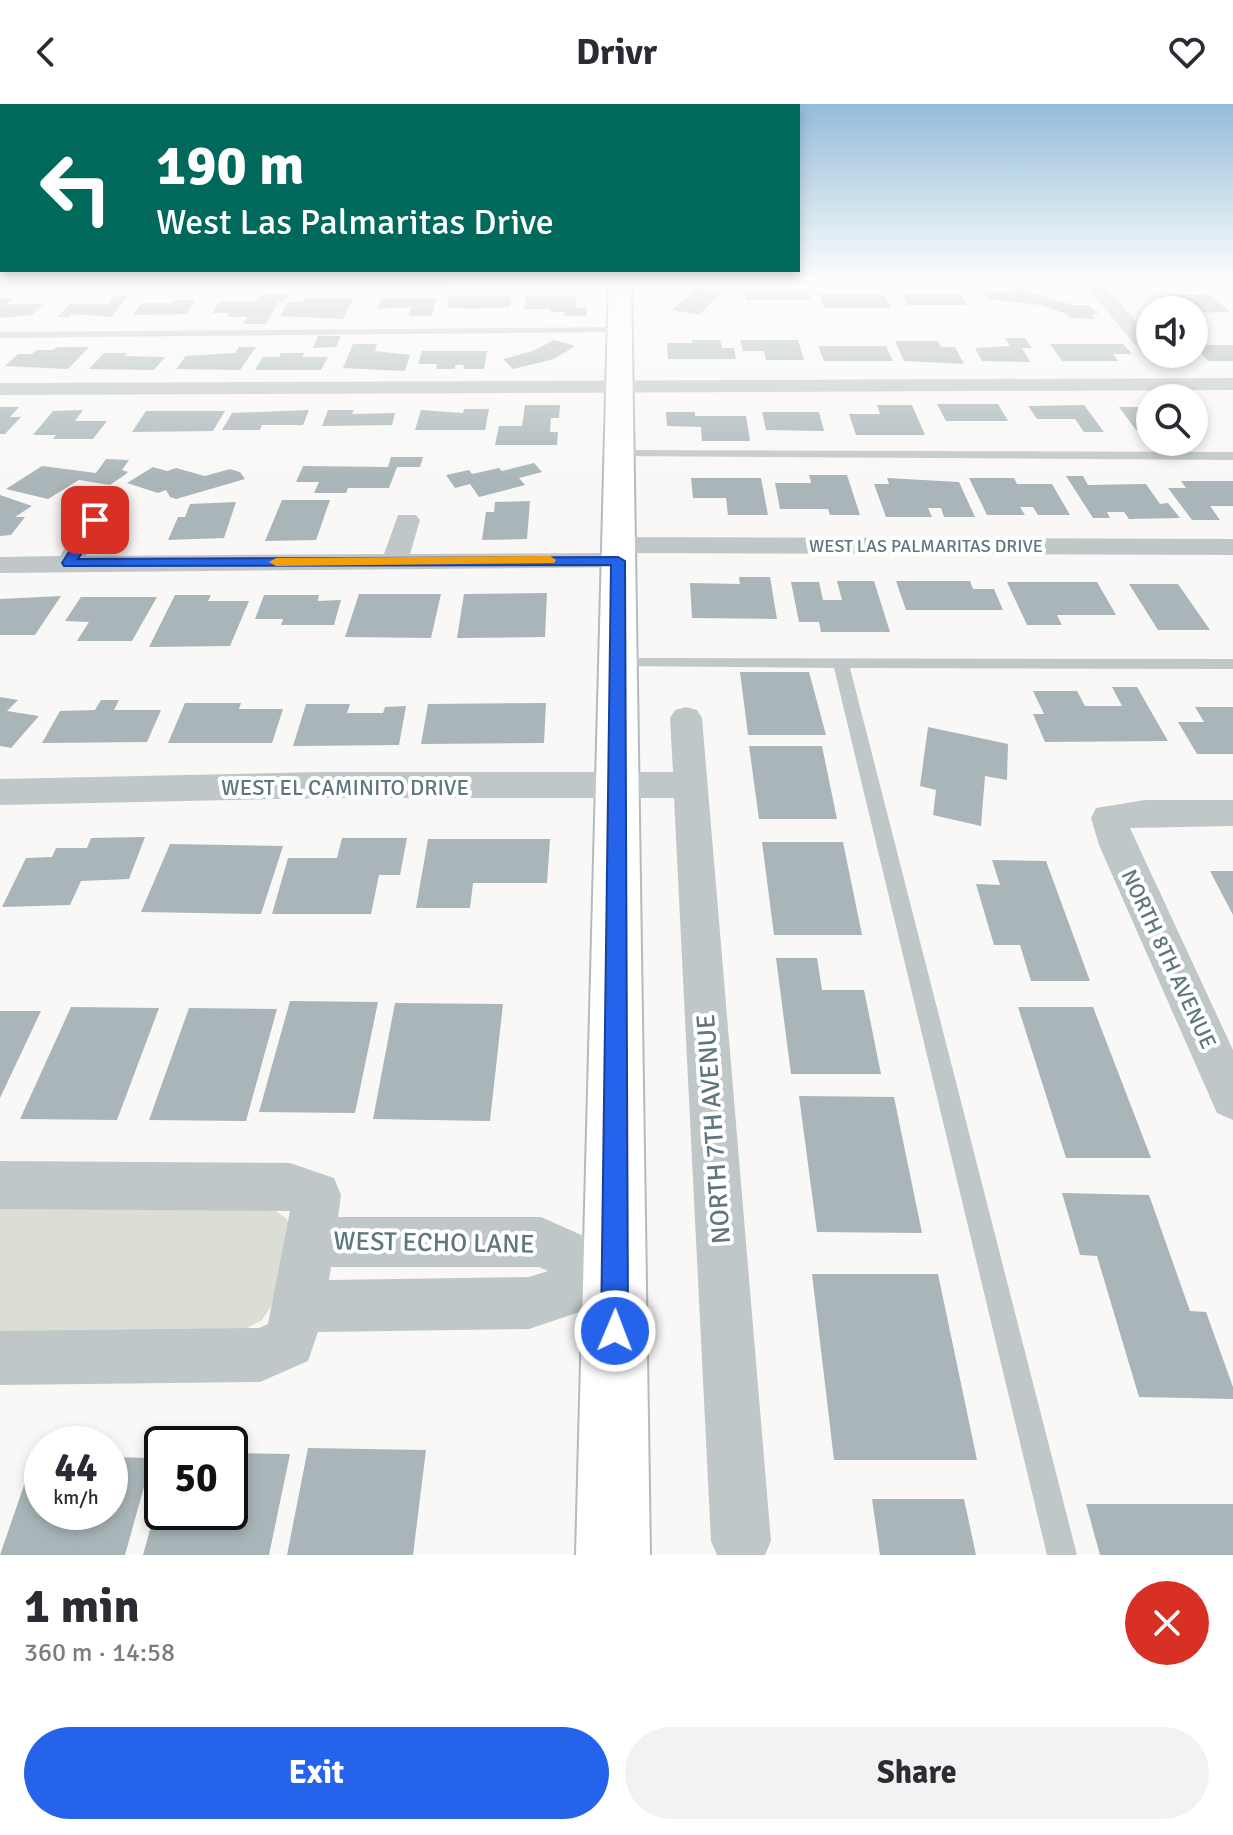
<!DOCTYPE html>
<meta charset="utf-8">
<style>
body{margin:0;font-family:Signika,sans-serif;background:#f2f2f3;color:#2b2b33;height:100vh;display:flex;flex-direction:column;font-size:30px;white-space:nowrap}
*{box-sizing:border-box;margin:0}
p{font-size:26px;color:#7c7c81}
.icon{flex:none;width:44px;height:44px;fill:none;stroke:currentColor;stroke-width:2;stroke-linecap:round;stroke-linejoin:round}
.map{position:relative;height:1451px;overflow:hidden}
.panel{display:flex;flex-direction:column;background:#fff;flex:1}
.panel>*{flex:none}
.guide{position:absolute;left:0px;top:0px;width:800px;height:168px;box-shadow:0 4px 12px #0003;background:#00695c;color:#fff;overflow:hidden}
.fabs{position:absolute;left:1136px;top:192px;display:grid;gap:16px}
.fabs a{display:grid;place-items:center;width:72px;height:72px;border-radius:50%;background:#fff;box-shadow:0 4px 12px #0003;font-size:40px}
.speed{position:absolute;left:24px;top:1322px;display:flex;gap:16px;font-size:40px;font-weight:700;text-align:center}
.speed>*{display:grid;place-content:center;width:104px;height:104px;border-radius:50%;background:#fff;box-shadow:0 4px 12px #0003;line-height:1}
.speed small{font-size:20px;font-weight:400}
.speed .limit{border:4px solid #111;border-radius:12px;background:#fff;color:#111}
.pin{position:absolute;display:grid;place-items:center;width:68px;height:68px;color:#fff;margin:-34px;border-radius:16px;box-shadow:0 4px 12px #0006}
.me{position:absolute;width:88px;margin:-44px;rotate:1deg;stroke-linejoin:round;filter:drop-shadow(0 0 6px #0008)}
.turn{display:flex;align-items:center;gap:28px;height:168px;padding:0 24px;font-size:36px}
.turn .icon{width:104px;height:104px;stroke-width:2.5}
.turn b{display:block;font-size:56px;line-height:68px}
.round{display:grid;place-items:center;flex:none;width:84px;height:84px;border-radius:42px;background:#f2f2f3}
.head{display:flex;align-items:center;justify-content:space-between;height:136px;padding:0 24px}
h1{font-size:48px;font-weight:700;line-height:60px}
.action{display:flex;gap:16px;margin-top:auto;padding:16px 24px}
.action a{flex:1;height:92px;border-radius:48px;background:#2563eb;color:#fff;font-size:32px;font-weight:700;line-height:92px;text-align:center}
.action a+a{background:#f2f2f3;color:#2b2b33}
header{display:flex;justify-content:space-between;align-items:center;height:104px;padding:0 24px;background:#fff;font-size:36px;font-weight:700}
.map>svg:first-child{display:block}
.green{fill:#daded5}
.building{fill:#a9b5b8}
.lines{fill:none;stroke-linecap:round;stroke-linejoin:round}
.secondary-casing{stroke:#b2bbbe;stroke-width:4}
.lane{fill:#c0c7c9;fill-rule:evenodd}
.street{fill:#c0c7c9;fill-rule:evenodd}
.secondary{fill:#fff;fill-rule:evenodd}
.route{fill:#2563eb;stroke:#184099;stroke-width:2}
.slow{fill:#f59e0b}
.labels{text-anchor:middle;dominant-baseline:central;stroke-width:8;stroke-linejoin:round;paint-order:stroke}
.far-street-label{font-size:18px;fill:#5e767c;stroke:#fff}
.street-label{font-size:22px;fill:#5e767c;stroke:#fff}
.near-street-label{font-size:26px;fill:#5e767c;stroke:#fff}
</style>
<header><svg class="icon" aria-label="back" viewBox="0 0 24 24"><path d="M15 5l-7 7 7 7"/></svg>Drivr<svg class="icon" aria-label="heart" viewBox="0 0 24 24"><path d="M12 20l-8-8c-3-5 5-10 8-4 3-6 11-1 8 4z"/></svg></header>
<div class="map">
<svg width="1233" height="1451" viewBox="0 0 1233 1451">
<rect width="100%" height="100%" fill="#f9f8f6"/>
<path class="green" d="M0,1104H271L287,1115L294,1135L282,1186L262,1216L240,1228H0Z"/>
<path class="building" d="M695,185L721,189L699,211L672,206Z
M1015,185L1073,201H1088L1099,210H1091L1095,215L1070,214L1067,210L1040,201L987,195L983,188H1009Z
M744,187H808L811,196H746Z
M819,190L885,191L891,204H824Z
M901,190H960L967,201H907Z
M261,191H288L284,198H278L266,220H243L248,213H227L229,209H212L219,198L257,197Z
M1174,191H1210L1230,208L1194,209Z
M128,192L111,213L72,210L69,213H57L70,200H108L114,193Z
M525,192H576V204H587V212H564L565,208H551V205H524Z
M449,193L489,192L511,193L510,203L471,205L447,203Z
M0,194H13L6,200H44L32,211L0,214Z
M305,194H353L343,215L280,212L288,198H303Z
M381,194H437L432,212H408L412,203L377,205Z
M175,196H196L186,210L133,211L142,199H173Z
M318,232H341L336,243L313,244Z
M1005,234H1025L1032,244H1022L1030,258L982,257L975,244L1010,242Z
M554,236L575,242L554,255L513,265L503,255L533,247Z
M692,236H720L722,244H734L736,255H668L667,239H692Z
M740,236H798L804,256H766L764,247H743Z
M895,237H938L941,243H955L964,260L904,257Z
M353,240H377L375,247L410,251L405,267L343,264Z
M1050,240H1123L1132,250H1113L1118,257H1062Z
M1194,241H1233V257H1208Z
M818,242H886L893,257H824Z
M57,243H89L68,265L5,262L18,250H32L37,246H53Z
M239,243H256L240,266L176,265L186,252L235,249Z
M422,247H487L484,265H463L464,261H455V265H436L437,260H418Z
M104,249H127L124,252L165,253L154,266L89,265Z
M281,249H304L302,253H328L321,266H255L263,253H279Z
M937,300H998L1008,317H946Z
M525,301H560L559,314H551L550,328H558L557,341H495L499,322H522Z
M877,301H912L925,331H856L849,310H880Z
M1084,301L1104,328H1084L1075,315H1037L1028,302Z
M0,303H19L10,313H21L5,330H0Z
M1119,303H1150V326H1136Z
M464,305H489L485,326H415L421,306L463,309Z
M83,306L75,317H107L93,335H53L56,331H33L53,307Z
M309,306L303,321H262L260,326H222L232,309Z
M328,306H354L352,310L395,309L392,321L322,322Z
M146,307H225L213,327L132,328Z
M666,308H695V312H746L750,337H702L701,323L667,322Z
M762,308H819L824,327L766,326Z
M391,353H423L420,363H397L389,384H348L346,389H314L319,378H296L303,362L388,363Z
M106,355L129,356L122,366L128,368L126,370L110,381L79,376L48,395L6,385L42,362L96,369Z
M534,359L542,368L519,374L525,381L479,393L470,380L455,384L446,371L469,366L472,370L499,364L502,367Z
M153,363L167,367L176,364L205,372L230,365L240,368L245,375L176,395L170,393L166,386L158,389L127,379Z
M809,371H847L860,411H830L828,405H780L775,379H811Z
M1066,372H1083L1088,381L1146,380L1160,400L1168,399L1180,414L1129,415L1124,408H1107L1110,414H1093Z
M691,374H761L768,411H728L726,394H693Z
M887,374L959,378L975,413H944L941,404H928L932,413H886L874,380H889Z
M969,374H1014L1017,380H1052L1070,411H1038L1033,403H1020L1025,411H987Z
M1181,377H1233V402H1210L1220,416H1192L1168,384H1186Z
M0,391L32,402L15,413H25L11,431L0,432Z
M282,396H330L316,436L265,437Z
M530,397L527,435L482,436L486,408H494L495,398Z
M236,398L224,434L168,436L178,413H185L190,400Z
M739,473H770L777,515L692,514L690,479L740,480Z
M837,477H874L890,528H821L819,518H799L791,478H819L823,496H842Z
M896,477H970L973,485H994L1003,506H906Z
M1007,478H1097L1116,511H1057L1062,521H1027Z
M1129,480H1178L1210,526H1158Z
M547,489L545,533L457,534L464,490Z
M359,490H441L431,534L345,533Z
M175,491H211L208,497H249L230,542L149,543Z
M264,491H319L318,497L341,496L334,521H281L283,515H255Z
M61,492L35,531H0V495Z
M81,493H157L132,537H77L89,518L65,517Z
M740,568H809L826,631H748Z
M1112,583H1137L1168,637L1045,638L1033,610H1044L1033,587H1077L1085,602H1122Z
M0,593L18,596L7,607L39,612L11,644L0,642Z
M101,596H119L114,606H161L147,638L42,639L60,607L95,606Z
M185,599H241L239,605H283L272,639H168Z
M546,599L544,639L421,640L428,600Z
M306,600H350L347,609H383L385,603L406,602L399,641L293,642Z
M1195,603H1233V650H1197L1178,618H1204Z
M928,623L1008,640L1007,676L985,672L981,722L933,711L936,686L920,682Z
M749,642H822L837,715H759Z
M145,733L129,775L81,777L70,801L2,803L26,754L52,753L56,744H87L91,734Z
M342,734H407L400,771H379L371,810H272L288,754H337Z
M428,735H550L547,779H473L470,804H416Z
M762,738H843L862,831H774Z
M170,740L283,742L261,810L141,808Z
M992,756L1046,757L1090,877H1031L1020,841H994L976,780L1000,781Z
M1210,767H1233V811Z
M776,854H817L822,886H864L881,970H791Z
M290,897L378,898L355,1009L259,1008Z
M395,899L503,900L490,1017L373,1015Z
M71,903L159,904L117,1016L20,1015Z
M1018,903H1093L1151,1054H1066Z
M189,904L277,905L246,1017L149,1016Z
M0,907H41L0,994Z
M799,992L894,993L922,1129L817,1128Z
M1062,1089L1149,1091L1190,1207L1206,1208L1233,1283V1295L1139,1293L1097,1152L1080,1151Z
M812,1170H938L977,1356H834Z
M308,1344L426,1346L413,1451H287Z
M230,1349L290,1350L269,1451H143L161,1386L162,1408H230Z
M34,1352H42V1408H110V1353L152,1354L125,1451H0Z
M872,1395H964L976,1451H880Z
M1086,1400H1233V1451H1100Z"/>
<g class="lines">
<defs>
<path id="secondary" d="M609,174H631L650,1451H576Z"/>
</defs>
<use href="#secondary" class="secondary-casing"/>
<path class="lane" d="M621,223L623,225L618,228L0,234V228Z
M617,346L1233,348V356L613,352V348Z
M619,554L1233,555V565L850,564L1077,1451H1047L834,564L614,562V556Z"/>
<path class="street" d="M594,174L585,179L0,185V175Z
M1079,174H1098L1150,234V250H1157H1143Z
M1233,274V286L0,291V279Z
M95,408L104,411L108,416L86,452L384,450L398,411H416L420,416L410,450L618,449L609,447L605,441L609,435L618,433L1233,435V451L618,449L628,451L632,457L628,463L0,469V453L60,452L86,411Z
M686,603L697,606L702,614L771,1437L765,1451H717L711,1437L674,694H322L0,701V675L322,668H673L670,614L675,606Z
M1145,696H1233V722L1130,724L1233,946V1016L1217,1009L1099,741L1091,714L1096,704Z
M0,1057L290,1059L334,1074L341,1091L338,1113H541L633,1154L640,1172L633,1190L529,1225L318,1228L308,1257L260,1278L0,1281V1227L259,1224L268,1220L290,1107L0,1105ZM331,1163H539L548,1167L529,1173L329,1176Z"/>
<use href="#secondary" class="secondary"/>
</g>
<linearGradient id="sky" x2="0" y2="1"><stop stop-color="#93bcdb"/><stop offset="0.46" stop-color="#fcfcfb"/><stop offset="1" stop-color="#fcfcfb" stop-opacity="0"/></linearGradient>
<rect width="1233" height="377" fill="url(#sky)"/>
<path class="route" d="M91,413L102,416L78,455L618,453L625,457L628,1227L624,1237L615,1241L605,1237L601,1227L611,461L64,462L62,459Z"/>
<path class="slow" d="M550,452L556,456L554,459L276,462L269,458L276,454Z"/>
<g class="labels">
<g class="far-street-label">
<text x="926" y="442">WEST LAS PALMARITAS DRIVE</text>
</g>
<g class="street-label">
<text x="345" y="683">WEST EL CAMINITO DRIVE</text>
<text transform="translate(1169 855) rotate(65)">NORTH 8TH AVENUE</text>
</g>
<g class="near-street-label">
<text transform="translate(714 1025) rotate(-94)">NORTH 7TH AVENUE</text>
<text transform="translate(434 1139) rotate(1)">WEST ECHO LANE</text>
</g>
</g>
</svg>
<div class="fabs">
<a><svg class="icon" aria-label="sound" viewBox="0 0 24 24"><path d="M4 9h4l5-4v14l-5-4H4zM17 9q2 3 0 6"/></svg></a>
<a><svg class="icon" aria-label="search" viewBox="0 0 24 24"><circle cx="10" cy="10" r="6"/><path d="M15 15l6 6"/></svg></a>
</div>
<div class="speed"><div>44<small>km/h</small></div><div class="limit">50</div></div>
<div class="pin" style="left:95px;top:416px;background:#d93025"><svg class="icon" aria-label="arrive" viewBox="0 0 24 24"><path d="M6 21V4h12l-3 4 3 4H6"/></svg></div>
<svg class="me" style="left:615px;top:1227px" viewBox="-20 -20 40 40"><circle r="17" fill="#2563eb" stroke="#fff" stroke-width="3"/><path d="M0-11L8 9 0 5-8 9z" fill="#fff"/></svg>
<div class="guide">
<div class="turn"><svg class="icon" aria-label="left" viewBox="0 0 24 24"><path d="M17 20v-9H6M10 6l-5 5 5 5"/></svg><div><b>190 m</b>West Las Palmaritas Drive</div></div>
</div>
</div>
<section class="panel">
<div class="head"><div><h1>1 min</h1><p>360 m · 14:58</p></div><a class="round" style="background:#d93025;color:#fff"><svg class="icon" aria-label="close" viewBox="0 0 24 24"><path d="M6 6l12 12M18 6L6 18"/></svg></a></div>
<div class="action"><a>Exit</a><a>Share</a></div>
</section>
